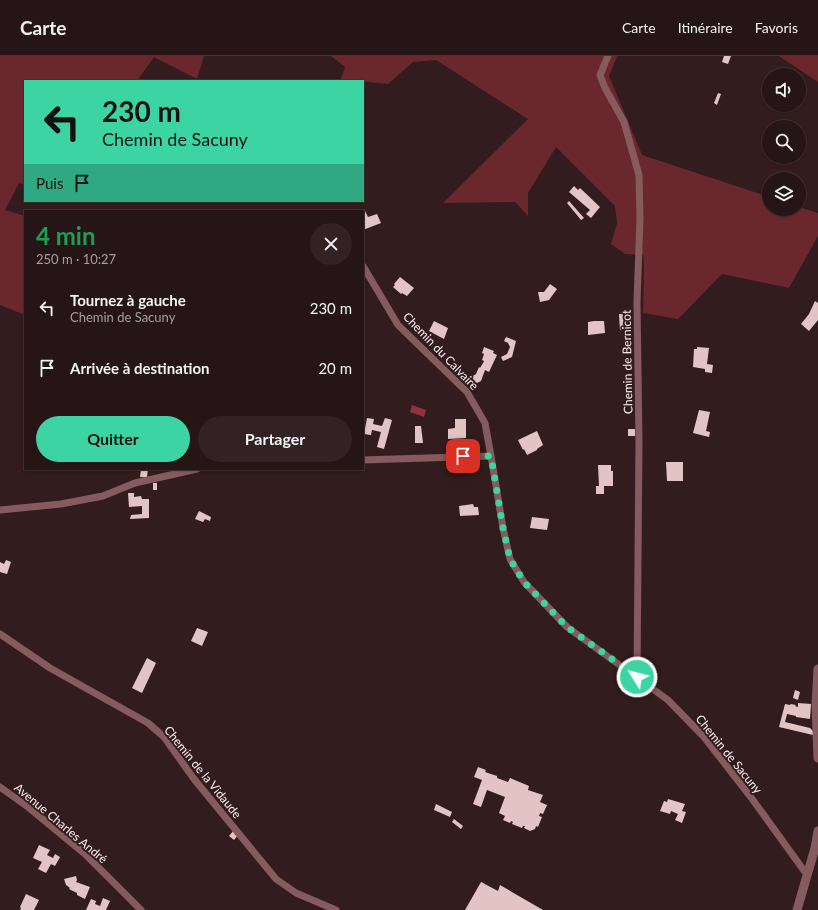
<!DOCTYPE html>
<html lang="fr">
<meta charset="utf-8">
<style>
body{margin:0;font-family:Lato,sans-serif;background:#322223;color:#f1f3f6;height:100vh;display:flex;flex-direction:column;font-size:15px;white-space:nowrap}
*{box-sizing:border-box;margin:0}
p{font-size:13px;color:#a49fa1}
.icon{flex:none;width:22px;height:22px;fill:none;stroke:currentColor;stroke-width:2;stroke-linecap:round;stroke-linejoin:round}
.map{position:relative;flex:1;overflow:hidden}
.drawer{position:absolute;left:24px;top:154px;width:340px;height:260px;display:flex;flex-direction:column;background:#261516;border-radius:0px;box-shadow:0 1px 3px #0004,0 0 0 1px #423435}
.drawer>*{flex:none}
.banner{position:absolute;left:24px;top:24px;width:340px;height:122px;border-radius:0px;box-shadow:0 1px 3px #0004,0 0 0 1px #423435;background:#3dd4a3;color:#111;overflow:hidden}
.buttons{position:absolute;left:762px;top:12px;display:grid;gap:8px}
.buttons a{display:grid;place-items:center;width:44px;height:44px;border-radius:50%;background:#261516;box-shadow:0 1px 3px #0004,0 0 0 1px #423435;font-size:20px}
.pin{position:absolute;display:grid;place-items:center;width:34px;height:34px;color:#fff;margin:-17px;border-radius:8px;box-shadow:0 2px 6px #0006}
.me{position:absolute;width:44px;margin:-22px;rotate:306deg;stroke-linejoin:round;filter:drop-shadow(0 0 3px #0008)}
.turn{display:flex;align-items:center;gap:14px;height:84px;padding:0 12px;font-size:18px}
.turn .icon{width:52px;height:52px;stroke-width:2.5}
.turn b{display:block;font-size:28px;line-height:34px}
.then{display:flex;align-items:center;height:38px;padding:0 12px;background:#0003;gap:8px;font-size:15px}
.round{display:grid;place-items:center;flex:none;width:42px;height:42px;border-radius:21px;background:#322223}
.overview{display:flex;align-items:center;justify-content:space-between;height:68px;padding:0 12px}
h1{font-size:24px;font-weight:700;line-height:30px;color:#1e9e55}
.action{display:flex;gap:8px;margin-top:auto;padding:8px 12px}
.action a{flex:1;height:46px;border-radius:24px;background:#3dd4a3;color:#111;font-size:16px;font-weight:700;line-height:46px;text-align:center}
.action a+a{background:#322223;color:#f1f3f6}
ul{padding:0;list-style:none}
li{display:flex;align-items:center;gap:12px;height:60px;padding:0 12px}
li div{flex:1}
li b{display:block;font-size:15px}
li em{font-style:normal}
header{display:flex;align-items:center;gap:24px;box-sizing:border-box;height:56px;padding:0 20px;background:#261516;border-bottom:1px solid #423435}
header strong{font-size:19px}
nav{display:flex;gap:22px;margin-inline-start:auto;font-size:14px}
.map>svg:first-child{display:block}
.green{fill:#6b272e}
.water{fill:#90333e}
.building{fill:#e3c4c4}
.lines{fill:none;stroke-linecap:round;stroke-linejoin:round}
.minor{stroke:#865b5d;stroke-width:7}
.tertiary{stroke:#865b5d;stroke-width:9}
.route{stroke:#3dd4a3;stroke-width:7;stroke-dasharray:0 12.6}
.labels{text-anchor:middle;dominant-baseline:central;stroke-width:4;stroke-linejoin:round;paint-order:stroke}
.street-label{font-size:12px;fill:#fdf0f0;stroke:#331c1d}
</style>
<header>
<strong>Carte</strong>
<nav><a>Carte</a><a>Itinéraire</a><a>Favoris</a></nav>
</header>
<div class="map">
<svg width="818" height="854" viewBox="0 0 818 854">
<rect width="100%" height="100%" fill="#331c1d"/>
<path class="green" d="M0,0H204L197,23L154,1L137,25H25V129L19,127L5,154L25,160V259L0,249Z
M331,0H617L609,20L642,99L769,141V153H799V151L818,157V180L789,232L722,218L678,263L643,257L644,207L643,199L625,198L611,188L617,167L615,150L556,91L528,137V160L515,146L443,147L528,63L436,4L413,6L388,28L341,23L345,11Z
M779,0H818V26Z"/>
<path class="water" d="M412,349L426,354L424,361L410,356Z"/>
<path class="building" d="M724,0H731L728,8L722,6Z
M718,37L721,38L717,49L714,47Z
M800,91L804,94L798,104L793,101H799Z
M574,130L578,134L580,132L600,151L591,162L586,158L590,154L569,136Z
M569,145L584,162L581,164L567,147Z
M365,155L368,161L377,158L381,167L363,174V156Z
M400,221L414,232L407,240L402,237L401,238L393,231L395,229L394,228Z
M550,228L557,233L549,244L540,246L538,236H544Z
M815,245L818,247V264L809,275L801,268L809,258Z
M619,258H631L632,273L620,274Z
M434,265L448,272L444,283L429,275Z
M594,265H604L605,277L588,279V266Z
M506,281L516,285L512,301L503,305L501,301L507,298L510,291L508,287L504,285Z
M484,291L494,295L493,297L497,299L489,316L485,314L481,325L475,328L471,321L476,318L479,311L480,312L483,307L484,305L482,304L484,298L482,297Z
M697,291L709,292L707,308L713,309L712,317L705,316V313L693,311L694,293H697Z
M453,306L457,311L454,314L450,309Z
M699,354L710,356L706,375L710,376L709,381L693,377Z
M367,362L374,363L373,368L382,370L385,362L392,364L384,393L377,391L381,376L372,374L371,379L364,378Z
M455,363H466V382L448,383V373L455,372Z
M415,370H421L423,387H415Z
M628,373H635V380H628Z
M537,375L543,389L537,393V394L527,399L524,393L523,394L518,384Z
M666,406H683V425H667Z
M598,409H611V415H613V430H604V438H596V430H599Z
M141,413H148L147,421H140Z
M153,427H157V434H153Z
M128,437H134V441L141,440L142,443H149V462L130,463L131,459L142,458V450L129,451Z
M473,448L474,451H478L479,459L460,460L459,450Z
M199,455L211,461L210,465L205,463L203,466L195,463Z
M532,461L549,463L547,474L530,472Z
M6,504L11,506L7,518L0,516V506L4,508Z
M197,572L208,576L202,590L191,585Z
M147,602L156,607L142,637L132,632Z
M795,634L800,636L798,644L793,642Z
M798,647L811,648L810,663L796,661V660L787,658L785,666L810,672L813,675V679L779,671L785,648L790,649L791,648L796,649L795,650L798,651Z
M478,711L486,714L485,716L497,720V722L508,726L510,722L529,730L528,734L543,739L540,746L547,749L543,758L540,757L539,760L542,761L538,771L536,770L535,773L530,775L524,772L525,770H523L522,772L512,768L513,766L511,765L510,767L503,764L505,760L499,757L505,741L487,734L481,751L473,748L482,724L474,721Z
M668,743L685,748L682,755L686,756L682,767L675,764L678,758L671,755L670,758L660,755L664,745L667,746Z
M436,748L452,756L450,761L434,754Z
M454,763L463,770L461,773L452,766Z
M234,774L238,779L234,784L229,780Z
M39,789L50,794L47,799L53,802L55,798L60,801L55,810L51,808L46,817L38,813L42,806L33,802Z
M76,820L77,824L76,826L90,831L85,843L77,839V837L69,833L70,832L66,829L64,823Z
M481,826L498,835L500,829L543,854H465Z
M26,838L39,844L34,854H20L21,852L20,851Z
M103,842L110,845L106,854H86L91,843L96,845L95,848L100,850Z"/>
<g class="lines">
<path class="minor" d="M608,0L600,19L605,32L624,66L639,119L640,162L637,246L639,386L637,621
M363,210L398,269L467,336L485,367L491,400
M363,404L491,400L503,472L510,503L524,526L567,571L668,644L704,681L750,740L805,816L808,817
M0,454L61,448L103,440L135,427L197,413
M0,578L50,612L148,667L164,681L194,723L276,823L296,837L336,854
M0,731L28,751L85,798L141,854"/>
<path class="tertiary" d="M818,613L816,649L818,702
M797,854L815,792L818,775"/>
</g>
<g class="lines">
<path class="route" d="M463,400H491L503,472L510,503L524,526L567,571L637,621"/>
</g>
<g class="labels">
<g class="street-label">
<text transform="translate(441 295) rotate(46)">Chemin du Calvaire</text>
<text transform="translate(627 306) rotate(-91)">Chemin de Bernicot</text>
<text transform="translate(729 698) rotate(51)">Chemin de Sacuny</text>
<text transform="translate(203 716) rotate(51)">Chemin de la Vidaude</text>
<text transform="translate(61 767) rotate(40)">Avenue Charles André</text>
</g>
</g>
</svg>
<div class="buttons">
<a><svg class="icon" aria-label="sound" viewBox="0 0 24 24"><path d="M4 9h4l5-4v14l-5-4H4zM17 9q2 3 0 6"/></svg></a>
<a><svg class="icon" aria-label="search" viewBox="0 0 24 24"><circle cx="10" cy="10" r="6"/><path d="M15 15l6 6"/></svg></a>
<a><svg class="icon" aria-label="layers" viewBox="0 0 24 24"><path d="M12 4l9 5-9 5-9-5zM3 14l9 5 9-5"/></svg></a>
</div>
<div class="pin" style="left:463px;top:400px;background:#d93025"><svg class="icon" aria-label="arrive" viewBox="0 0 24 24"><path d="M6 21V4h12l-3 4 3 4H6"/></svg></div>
<svg class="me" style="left:637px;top:621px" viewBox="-20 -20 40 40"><circle r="17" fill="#3dd4a3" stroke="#fff" stroke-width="3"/><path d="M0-11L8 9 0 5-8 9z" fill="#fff"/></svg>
<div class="banner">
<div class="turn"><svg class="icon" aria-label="left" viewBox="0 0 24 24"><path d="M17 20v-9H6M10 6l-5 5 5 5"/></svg><div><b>230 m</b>Chemin de Sacuny</div></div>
<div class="then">Puis<svg class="icon" aria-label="arrive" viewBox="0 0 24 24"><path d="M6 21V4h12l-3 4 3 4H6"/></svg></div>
</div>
<section class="drawer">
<div class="overview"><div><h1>4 min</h1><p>250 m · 10:27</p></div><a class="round"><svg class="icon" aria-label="close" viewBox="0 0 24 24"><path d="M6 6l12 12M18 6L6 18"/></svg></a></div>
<ul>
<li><svg class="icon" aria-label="left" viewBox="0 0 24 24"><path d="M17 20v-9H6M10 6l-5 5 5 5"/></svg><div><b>Tournez à gauche</b><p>Chemin de Sacuny</p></div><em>230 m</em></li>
<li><svg class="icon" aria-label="arrive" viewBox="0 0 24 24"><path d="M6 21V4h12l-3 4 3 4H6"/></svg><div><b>Arrivée à destination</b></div><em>20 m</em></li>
</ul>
<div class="action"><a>Quitter</a><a>Partager</a></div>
</section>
</div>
